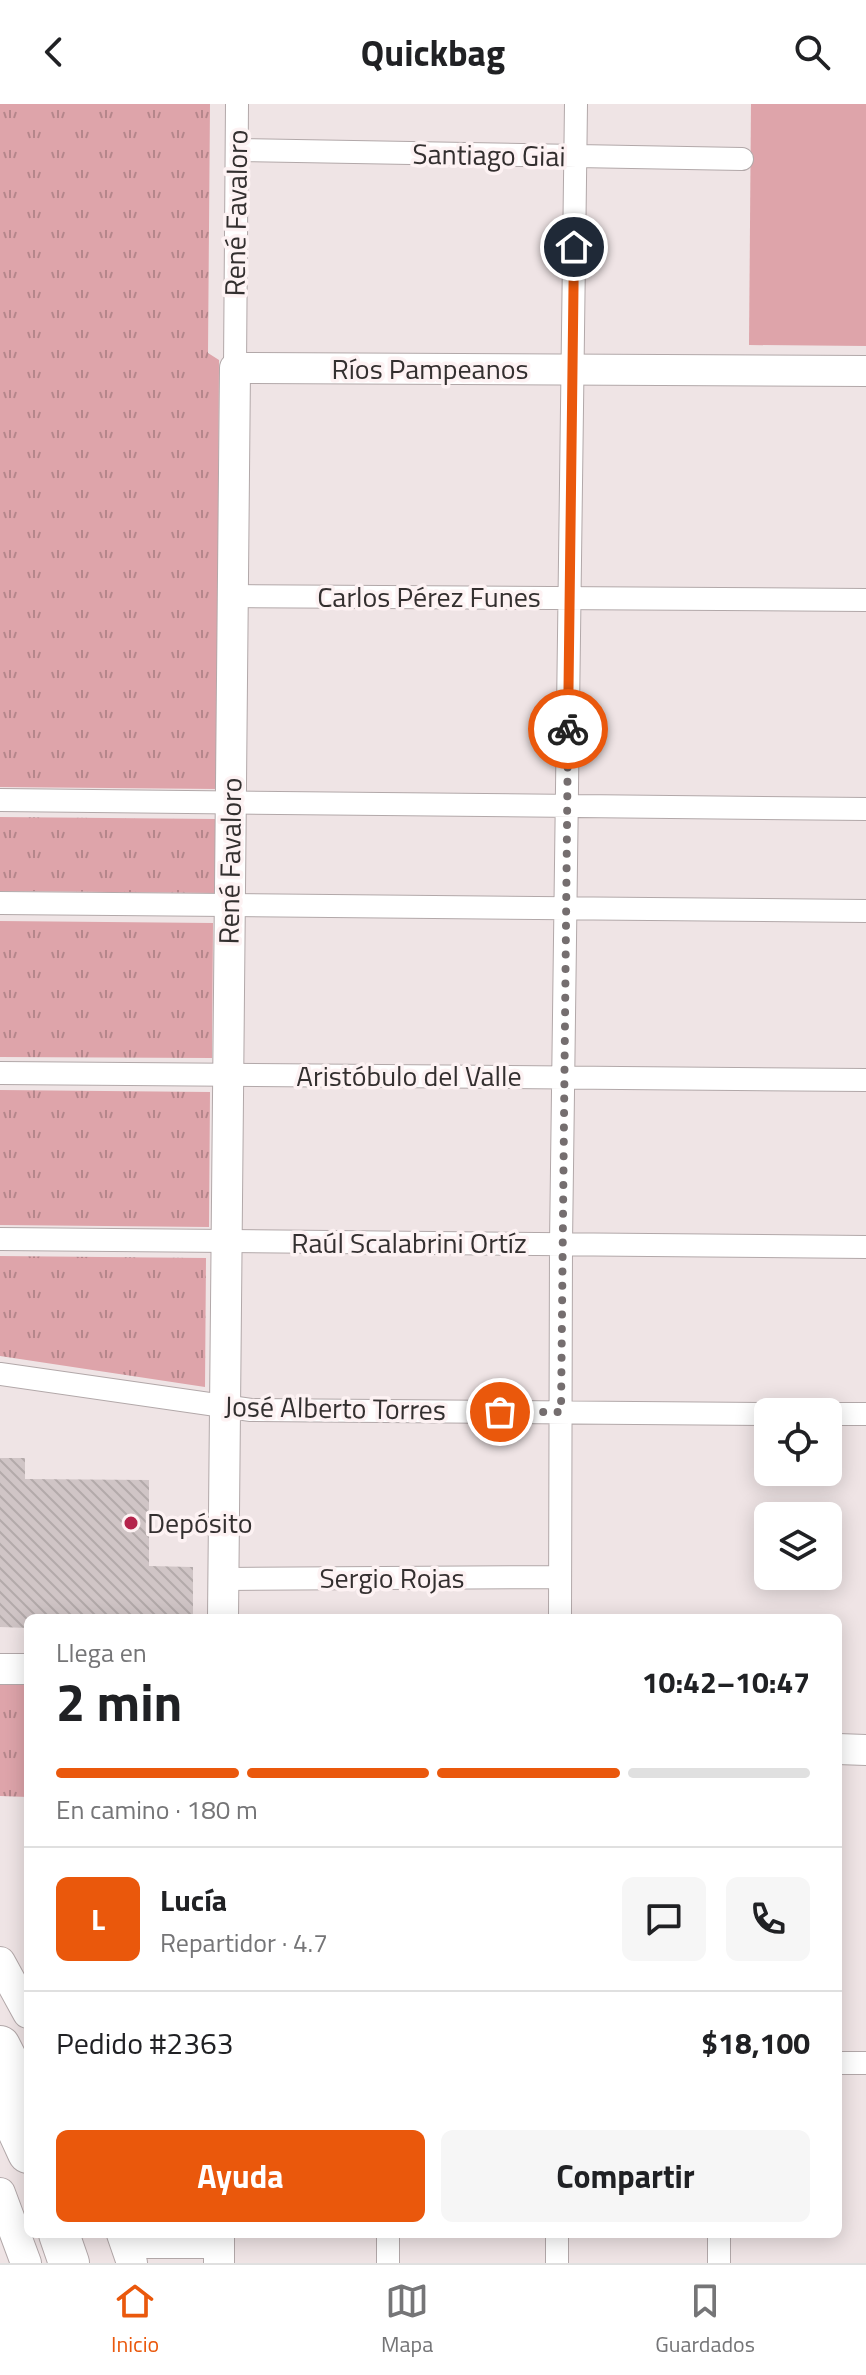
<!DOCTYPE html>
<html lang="es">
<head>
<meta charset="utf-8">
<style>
	:root { --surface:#fff; --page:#f6f6f6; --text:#202124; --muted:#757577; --line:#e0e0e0; --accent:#ea580c }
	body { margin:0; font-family:"Titillium Web",sans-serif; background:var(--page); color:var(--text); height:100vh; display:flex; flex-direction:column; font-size:30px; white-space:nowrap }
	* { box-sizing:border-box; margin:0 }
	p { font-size:26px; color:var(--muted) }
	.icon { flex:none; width:44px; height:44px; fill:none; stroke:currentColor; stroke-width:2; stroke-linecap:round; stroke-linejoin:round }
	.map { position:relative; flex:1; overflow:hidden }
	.details { position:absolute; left:24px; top:1510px; width:818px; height:624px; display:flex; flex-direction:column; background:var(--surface); border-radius:12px; box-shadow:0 4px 20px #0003 }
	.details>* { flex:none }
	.fabs { position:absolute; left:754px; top:1294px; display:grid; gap:16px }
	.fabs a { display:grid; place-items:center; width:88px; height:88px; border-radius:12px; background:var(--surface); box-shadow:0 4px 20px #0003; font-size:40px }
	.pin { position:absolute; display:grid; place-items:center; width:68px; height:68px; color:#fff; margin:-34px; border:4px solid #fff; border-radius:50%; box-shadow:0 2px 8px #0007 }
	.courier { position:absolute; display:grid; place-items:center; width:80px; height:80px; margin:-40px; border:6px solid #ea580c; border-radius:50%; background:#fff; color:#222; box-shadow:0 2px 10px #0007 }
	.head em { font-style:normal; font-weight:700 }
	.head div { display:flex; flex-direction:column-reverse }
	.head { display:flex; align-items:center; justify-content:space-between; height:136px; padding:0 32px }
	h1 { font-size:52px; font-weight:700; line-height:60px }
	.bar { display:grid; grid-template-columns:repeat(4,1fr); gap:12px 8px; align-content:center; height:96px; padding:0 32px }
	.bar i { height:10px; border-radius:6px; background:var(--line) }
	.bar .selected { background:var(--accent) }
	.bar p { grid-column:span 4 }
	.line { display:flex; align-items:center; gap:20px; padding:0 32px; border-top:2px solid var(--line) }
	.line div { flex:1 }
	.round { display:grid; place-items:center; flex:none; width:84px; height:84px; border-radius:12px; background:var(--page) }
	.primary-button { display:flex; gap:16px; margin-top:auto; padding:16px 32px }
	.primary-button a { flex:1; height:92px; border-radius:12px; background:var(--accent); color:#fff; font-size:32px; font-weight:700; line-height:92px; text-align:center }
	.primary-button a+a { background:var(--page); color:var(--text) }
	header { display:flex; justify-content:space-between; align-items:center; height:104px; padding:0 32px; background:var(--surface); font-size:36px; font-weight:700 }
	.menu { display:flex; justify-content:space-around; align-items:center; height:112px; border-top:2px solid var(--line); background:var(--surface); font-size:22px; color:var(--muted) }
	.menu a { display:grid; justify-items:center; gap:4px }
	.menu .selected { color:var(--accent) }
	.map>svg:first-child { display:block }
	.grass { fill:url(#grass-tufts) }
	.pitch { fill:#dea4aa }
	.building { fill:url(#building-back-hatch) }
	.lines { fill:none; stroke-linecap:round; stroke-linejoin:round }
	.street-casing { stroke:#b2a8a9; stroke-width:24 }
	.secondary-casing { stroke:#b2a8a9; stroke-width:32 }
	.highway-casing { stroke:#b2a8a9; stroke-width:42 }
	.street { stroke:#fff; stroke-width:22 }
	.secondary { stroke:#fff; stroke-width:30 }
	.highway { stroke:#fff; stroke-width:40 }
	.done { stroke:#756e6f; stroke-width:8; stroke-dasharray:0 14.4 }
	.route { stroke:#ea580c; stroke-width:10 }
	.poi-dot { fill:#b4234b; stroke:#fdf2f3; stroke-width:3 }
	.labels { text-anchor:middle; stroke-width:7; stroke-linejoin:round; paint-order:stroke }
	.street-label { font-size:28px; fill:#332f2f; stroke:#fdf2f3 }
	.poi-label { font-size:28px; fill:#332f2f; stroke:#fdf2f3; text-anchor:start }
</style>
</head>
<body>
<header><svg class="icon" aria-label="back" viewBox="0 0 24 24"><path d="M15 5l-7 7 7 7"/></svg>Quickbag<svg class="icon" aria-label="search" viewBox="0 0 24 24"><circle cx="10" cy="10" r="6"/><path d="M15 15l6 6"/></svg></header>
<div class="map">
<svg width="866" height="2159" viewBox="0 0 866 2159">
	<defs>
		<pattern id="grass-tufts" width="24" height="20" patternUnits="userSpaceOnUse" patternTransform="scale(2)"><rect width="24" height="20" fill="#dea4aa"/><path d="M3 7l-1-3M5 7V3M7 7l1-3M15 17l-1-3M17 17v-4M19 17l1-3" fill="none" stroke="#b5868b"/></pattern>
		<pattern id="building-back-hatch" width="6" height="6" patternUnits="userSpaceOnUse" patternTransform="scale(2)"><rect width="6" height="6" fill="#d0c5c6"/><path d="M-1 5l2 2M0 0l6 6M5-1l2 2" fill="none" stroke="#b3aaaa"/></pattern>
	</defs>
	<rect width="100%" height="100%" fill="#efe4e5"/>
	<path class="grass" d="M 0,0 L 210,0 L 208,249 L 219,256 L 217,685 L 0,683 Z
		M 0,713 L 216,715 L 215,789 L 0,787 Z
		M 0,817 L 213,819 L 212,954 L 0,953 Z
		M 0,986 L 210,988 L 209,1123 L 0,1121 Z
		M 0,1152 L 206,1154 L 205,1283 L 0,1252 Z
		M 0,1581 L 28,1581 L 28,1693 L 0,1692 Z"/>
	<path class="pitch" d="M 751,0 L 866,0 L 866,242 L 749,241 Z"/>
	<path class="building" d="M 0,1354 L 25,1354 L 25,1375 L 149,1376 L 149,1462 L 193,1463 L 193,1514 L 28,1514 L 28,1524 L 0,1523 Z"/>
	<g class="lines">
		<defs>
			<path id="street" d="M 237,46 L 742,55
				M 235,264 L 237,0
				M 232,492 L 866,496
				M 0,696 L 866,705
				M 0,799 L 866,807
				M 0,969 L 866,976
				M 0,1135 L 866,1143
				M 0,1270 L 251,1306 L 768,1310
				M 828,1310 L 866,1310
				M 223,1475 L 560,1473
				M 560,1514 L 561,1140 L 576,0
				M 838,1959 L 866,1959
				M 388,2130 L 388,2159
				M 127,2143 L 219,2143
				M 557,2159 L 557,2130
				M 719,2159 L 719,2130"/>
			<path id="secondary" d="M 223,1514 L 235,264 L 866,267
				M 0,1565 L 28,1565
				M 838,1645 L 866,1646
				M 0,1858 L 28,1909
				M 0,2089 L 26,2159
				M 122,2130 L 132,2159
				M 219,2159 L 219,2130"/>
			<path id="highway" d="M 0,1942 L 28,1997
				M 0,1988 L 28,2049
				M 59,2130 L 69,2159"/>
		</defs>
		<use href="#street" class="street-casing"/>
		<use href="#secondary" class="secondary-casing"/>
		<use href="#highway" class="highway-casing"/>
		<use href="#street" class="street"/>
		<use href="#secondary" class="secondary"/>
		<use href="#highway" class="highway"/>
	</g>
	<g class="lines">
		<path class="done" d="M 500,1308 L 561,1308 L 568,625"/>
		<path class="route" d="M 568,625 L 574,143"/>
	</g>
	<circle class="poi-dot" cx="131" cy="1419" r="8"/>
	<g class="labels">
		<g class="street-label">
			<text transform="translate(489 51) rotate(1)" y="10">Santiago Giai</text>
			<text transform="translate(236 109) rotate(-89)" y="10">René Favaloro</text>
			<text x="430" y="275">Ríos Pampeanos</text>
			<text x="429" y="503">Carlos Pérez Funes</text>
			<text transform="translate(230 757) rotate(-89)" y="10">René Favaloro</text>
			<text x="409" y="982">Aristóbulo del Valle</text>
			<text x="409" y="1149">Raúl Scalabrini Ortíz</text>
			<text transform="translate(335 1304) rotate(1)" y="10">José Alberto Torres</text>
			<text x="392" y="1484">Sergio Rojas</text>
		</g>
		<g class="poi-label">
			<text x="147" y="1429">Depósito</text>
		</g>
	</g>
</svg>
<div class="fabs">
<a><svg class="icon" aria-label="locate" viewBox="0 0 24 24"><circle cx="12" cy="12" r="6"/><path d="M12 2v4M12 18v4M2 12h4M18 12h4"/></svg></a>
<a><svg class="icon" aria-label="layers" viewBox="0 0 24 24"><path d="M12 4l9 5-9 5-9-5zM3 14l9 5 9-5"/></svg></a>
</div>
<div class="pin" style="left:500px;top:1308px;background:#ea580c"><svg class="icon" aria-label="bag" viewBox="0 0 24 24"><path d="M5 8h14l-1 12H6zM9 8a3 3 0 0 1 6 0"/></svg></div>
<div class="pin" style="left:574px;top:143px;background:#1f2937"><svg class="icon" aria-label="home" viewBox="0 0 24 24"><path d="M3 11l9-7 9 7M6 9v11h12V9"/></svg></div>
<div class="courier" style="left:568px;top:625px"><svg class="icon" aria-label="bike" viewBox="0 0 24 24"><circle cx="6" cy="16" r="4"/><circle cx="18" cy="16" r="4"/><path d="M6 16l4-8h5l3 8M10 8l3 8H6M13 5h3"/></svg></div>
<section class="details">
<div class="head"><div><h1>2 min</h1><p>Llega en</p></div><em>10:42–10:47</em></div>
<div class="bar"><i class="selected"></i><i class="selected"></i><i class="selected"></i><i></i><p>En camino · 180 m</p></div>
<div class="line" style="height:144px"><b class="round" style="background:var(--accent);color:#fff">L</b><div><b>Lucía</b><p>Repartidor · 4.7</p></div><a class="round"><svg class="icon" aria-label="chat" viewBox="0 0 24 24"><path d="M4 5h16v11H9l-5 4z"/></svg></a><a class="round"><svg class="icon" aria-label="phone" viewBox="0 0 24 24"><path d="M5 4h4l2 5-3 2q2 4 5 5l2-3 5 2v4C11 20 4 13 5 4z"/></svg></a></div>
<div class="line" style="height:104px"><div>Pedido #2363</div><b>$18,100</b></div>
<div class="primary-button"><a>Ayuda</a><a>Compartir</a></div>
</section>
</div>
<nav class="menu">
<a class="selected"><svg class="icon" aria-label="home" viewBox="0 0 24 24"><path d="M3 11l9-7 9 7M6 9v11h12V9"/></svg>Inicio</a>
<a><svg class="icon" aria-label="map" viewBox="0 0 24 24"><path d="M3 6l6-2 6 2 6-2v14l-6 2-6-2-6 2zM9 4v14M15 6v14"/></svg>Mapa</a>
<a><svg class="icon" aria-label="saved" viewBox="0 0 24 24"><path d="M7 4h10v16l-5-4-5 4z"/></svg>Guardados</a>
</nav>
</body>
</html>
